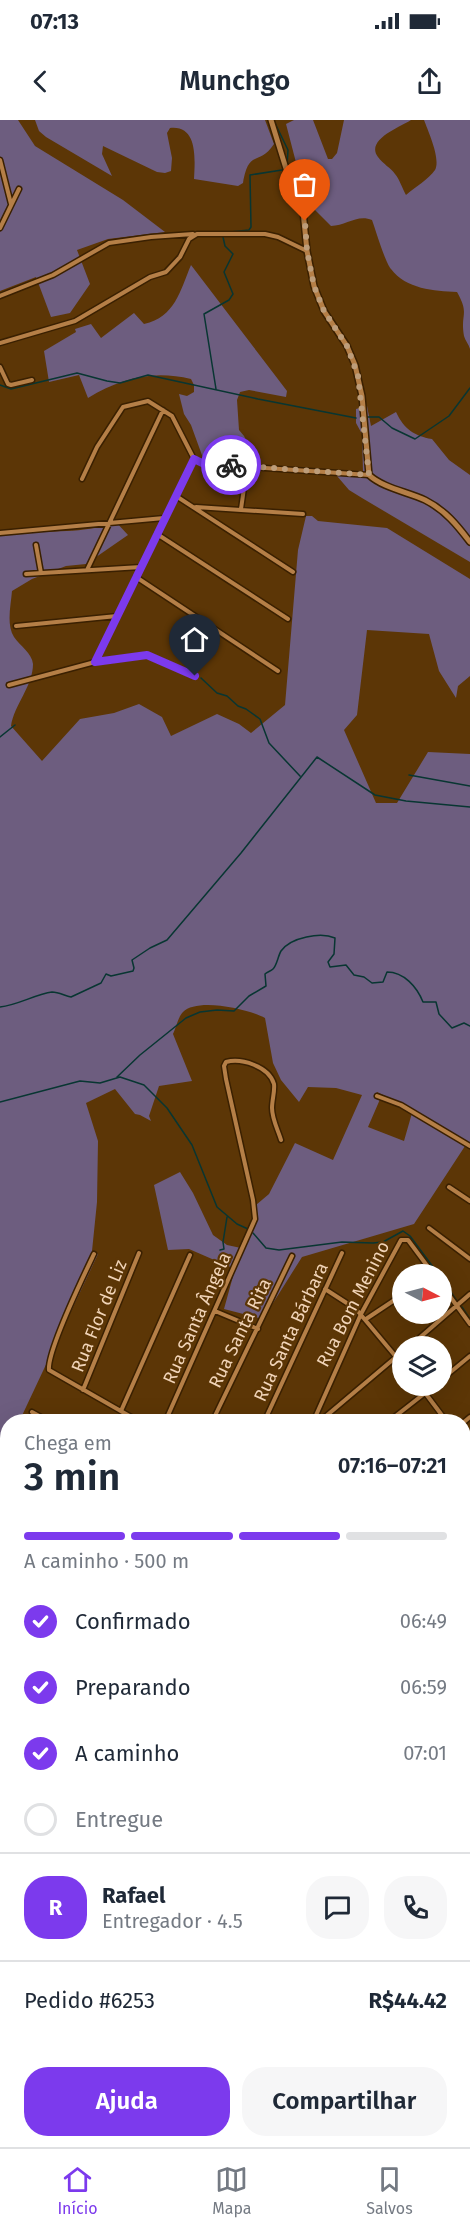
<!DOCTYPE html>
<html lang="pt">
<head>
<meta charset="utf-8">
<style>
	:root { --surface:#fff; --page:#f6f6f7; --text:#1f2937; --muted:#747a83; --line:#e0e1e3; --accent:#7c3aed }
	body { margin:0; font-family:"Fira Sans",sans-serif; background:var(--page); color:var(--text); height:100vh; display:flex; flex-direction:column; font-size:22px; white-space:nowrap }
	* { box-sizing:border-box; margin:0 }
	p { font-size:20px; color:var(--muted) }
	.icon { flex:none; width:33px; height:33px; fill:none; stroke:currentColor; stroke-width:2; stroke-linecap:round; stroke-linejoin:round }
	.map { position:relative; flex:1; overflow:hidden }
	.panel { position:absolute; left:0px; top:1294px; width:471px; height:734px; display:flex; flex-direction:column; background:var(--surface); border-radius:24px 24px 0 0; box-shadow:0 6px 24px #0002 }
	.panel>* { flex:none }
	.needle { width:39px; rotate:96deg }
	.buttons { position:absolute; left:392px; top:1144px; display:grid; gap:12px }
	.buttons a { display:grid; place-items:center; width:60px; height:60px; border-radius:50%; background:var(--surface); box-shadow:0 6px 24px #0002; font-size:30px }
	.pin { position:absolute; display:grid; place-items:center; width:51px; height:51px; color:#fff; margin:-62px -26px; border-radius:50% 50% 50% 0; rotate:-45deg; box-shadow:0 0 6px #0007 }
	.pin .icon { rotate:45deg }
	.courier { position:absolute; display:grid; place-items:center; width:60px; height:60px; margin:-30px; border:4px solid #7c3aed; border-radius:50%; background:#fff; color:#222; box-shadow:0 2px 8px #0007 }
	.head em { font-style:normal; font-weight:600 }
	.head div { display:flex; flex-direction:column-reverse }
	.head { display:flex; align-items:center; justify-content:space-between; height:102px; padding:0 24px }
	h1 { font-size:39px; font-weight:600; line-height:45px }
	.bar { display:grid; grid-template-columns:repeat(4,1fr); gap:9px 6px; align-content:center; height:72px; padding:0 24px }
	.bar i { height:8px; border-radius:4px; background:var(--line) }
	.bar .active { background:var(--accent) }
	.bar p { grid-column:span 4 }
	.line { display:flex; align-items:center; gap:15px; padding:0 24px; border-top:2px solid var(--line) }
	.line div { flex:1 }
	.round { display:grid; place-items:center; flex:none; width:63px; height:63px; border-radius:24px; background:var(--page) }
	ol { padding:0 24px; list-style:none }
	li { display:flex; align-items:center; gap:18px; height:66px }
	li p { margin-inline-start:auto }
	li .icon { padding:6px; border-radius:50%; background:var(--accent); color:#fff; stroke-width:4 }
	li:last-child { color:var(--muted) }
	li i { width:33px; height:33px; border:3px solid var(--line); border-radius:50% }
	.cta { display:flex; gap:12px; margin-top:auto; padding:12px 24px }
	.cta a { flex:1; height:69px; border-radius:24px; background:var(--accent); color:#fff; font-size:24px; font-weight:600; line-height:69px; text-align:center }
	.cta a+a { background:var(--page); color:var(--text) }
	.status { display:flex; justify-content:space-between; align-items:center; height:42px; padding:0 30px; background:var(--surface); direction:ltr }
	.status svg { height:16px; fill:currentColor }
	header { display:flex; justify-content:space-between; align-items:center; height:78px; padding:0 24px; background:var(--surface); font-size:27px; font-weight:600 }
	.tabs { display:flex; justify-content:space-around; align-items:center; height:84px; border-top:2px solid var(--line); background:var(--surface); font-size:16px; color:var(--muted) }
	.tabs a { display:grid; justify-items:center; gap:3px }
	.tabs .active { color:var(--accent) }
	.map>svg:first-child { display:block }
	.green { fill:#6d5d7f }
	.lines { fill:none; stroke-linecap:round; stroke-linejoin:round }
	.stream { stroke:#083632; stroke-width:1.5 }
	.minor-casing { stroke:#3a2001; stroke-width:7 }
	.tertiary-casing { stroke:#3a2001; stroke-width:8 }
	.minor { stroke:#b57f47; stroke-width:4 }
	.tertiary { stroke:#b57f47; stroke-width:5 }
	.done { stroke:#bd9d7a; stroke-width:6; stroke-dasharray:0 10.8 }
	.route { stroke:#7c3aed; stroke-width:8 }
	.labels { text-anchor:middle; stroke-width:4.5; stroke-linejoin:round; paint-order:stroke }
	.street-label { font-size:18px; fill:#f1d4b8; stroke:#5c3606 }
</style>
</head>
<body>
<div class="status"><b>07:13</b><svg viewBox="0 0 49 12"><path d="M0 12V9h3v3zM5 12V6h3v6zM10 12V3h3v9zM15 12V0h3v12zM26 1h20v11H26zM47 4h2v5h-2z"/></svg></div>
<header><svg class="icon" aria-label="back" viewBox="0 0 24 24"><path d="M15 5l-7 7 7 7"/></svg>Munchgo<svg class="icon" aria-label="share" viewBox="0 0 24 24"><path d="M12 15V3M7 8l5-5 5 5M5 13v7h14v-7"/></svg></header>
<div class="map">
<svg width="470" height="2027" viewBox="0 0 470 2027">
	<rect width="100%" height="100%" fill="#5c3606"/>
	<path class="green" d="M 0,0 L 18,0 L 35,26 L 123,80 L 165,112 L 108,119 L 77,130 L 90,164 L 70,193 L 51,197 L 36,157 L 0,171 Z
		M 35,0 L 265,0 L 274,24 C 259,47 249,28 243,63 L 238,66 L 194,59 C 195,39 198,5 170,8 L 167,13 L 172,38 L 171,51 L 165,53 L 157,52 L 103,26 L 102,34 L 112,56 L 46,17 L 39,11 Z
		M 294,0 L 313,0 L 328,39 L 332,39 L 337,33 L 344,0 L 411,0 C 400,7 365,20 378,37 C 383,44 391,48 395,54 C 400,60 402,68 406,75 C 415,67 429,59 435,50 C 441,39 428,11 424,0 L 470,0 L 470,229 C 469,225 465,220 464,216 C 460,193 470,195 457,172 C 434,171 406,169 391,149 C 385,142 376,111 372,100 C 357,94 346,106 331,106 L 306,81 L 286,4 Z
		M 191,145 L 287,271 L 286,277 L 249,270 L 240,272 L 237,280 L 239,310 L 244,316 L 252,332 L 247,337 L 203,338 L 191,305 L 184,294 L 179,274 L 187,276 L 194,272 L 194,265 L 191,259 C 153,250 121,258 88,278 L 79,255 L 49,262 L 44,231 L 76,212 L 75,209 L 91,204 L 101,218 L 134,193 L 144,204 C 175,197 180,171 191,145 Z
		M 367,286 L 371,306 L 396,292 C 404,309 414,316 432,319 L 449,340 L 470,355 L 470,442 L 362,378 L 349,370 L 337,356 L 363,352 L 362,314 L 356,303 L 356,289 Z
		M 306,396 L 312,396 L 318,401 L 387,408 L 470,459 L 470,556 L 458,566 L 456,578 L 439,551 L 429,514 L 367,510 L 357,595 L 344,610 L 376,683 L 397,683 L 428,632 L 470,634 L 470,1024 L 424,996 L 377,972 L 376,974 L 381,977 L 368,1007 L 404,1021 L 412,993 L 467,1023 L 414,1104 L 302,1137 L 263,1199 L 224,1189 L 235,1149 L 189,1129 L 168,1130 L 154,1065 L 180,1052 L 193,1073 L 213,1115 L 227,1125 L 241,1128 L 253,1105 L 256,1085 L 269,1074 L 295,1023 L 333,1040 L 362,975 L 336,968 L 308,967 L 299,982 L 281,960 L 273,943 L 265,898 C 249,889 197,877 183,892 C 178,897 176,908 173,914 L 192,961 L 159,966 L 149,996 L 151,1001 L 140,995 L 135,994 L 115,969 L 86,983 L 98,1021 L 97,1082 L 92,1131 L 98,1134 L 19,1302 L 8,1302 L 7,1327 L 0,1348 L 0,412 C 28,411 94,415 115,401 L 128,415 L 86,444 L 66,446 L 32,459 L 12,471 C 11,485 6,504 14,517 C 20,526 32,533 33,544 C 33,566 14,585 11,606 L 42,641 L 80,599 L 114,593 L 139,584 L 162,597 L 171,616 L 217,594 L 239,604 L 251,613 L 285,585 L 298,430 Z
		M 470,1497 L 470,1701 L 464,1703 L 464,1509 Z
		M 0,1558 L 8,1559 L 7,1896 L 0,1895 Z
		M 470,1724 L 470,1881 L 466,1866 L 464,1864 L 464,1727 Z"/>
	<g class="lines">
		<path class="stream" d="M 274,1 L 288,30 L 287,46
			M 230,112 L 249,110 L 251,107 L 250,55 L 282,50
			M 0,265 L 11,269 L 77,253 L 107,261 L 120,263 L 148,255 L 258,279 L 356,298
			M 216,269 L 204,194 L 229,180 L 233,174 L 224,152 L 233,134 L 225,126 L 223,117
			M 367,297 L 379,297 L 392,308 L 415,319 L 449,296 L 470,268
			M 201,558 L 217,573 L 227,576 L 238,586 L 246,589 L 260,599 L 269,623 L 300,656
			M 0,617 L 15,605
			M 409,655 L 470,666
			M 0,887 C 18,885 36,874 52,872 C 59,872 65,876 71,877 L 101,863 L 106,854 L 111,856 L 133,851 L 134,848 L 132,840 L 150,828 L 167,820 L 241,733 L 317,637 L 375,675 L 406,681 L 470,687
			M 117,957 L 140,935 L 186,898 L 200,892 L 217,890 L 234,891 L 249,876 L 266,866 L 265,854 C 267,852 271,851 273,849 C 277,845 278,836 281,831 C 291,817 321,812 335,818 L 334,834 L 328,842 L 330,847 L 346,845 L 354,855 L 364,857 L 372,863 L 383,862 L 387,852 C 404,852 417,867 423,882 L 436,882 L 439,894 L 452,908 L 464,903 L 470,906
			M 0,982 L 80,961 L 100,963 L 120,957 L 144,965 L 167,988 L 192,1025 L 217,1087 L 237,1104 L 248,1109
			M 253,1113 L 266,1128 L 279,1130 L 342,1122 L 373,1123 L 383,1122 L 403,1111 L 410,1116 L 439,1155
			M 220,1130 L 224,1129 L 223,1122 L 227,1097
			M 441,1158 L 457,1181
			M 462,1187 L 470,1199
			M 0,1607 L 8,1609
			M 464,1621 L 470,1614
			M 0,1750 L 8,1751
			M 464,1905 L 470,1911
			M 12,2027 L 14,2020"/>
		<defs>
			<path id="minor" d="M 0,40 L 11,84
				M 0,108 L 19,69
				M 0,176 L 53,155 L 109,123 L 151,117 L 193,114
				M 0,223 L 75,201 L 150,157 L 166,152 L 180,137 L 189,119 L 197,114 L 265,114 L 278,117 L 307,131
				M 0,247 L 8,264 L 11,265 L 32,260
				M 82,359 L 97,327 L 123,287 L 148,281 L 172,296 L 194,339 L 204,344 L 369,355
				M 176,376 L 293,452
				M 196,387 L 303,394
				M 241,389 L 247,347
				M 0,413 L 164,398
				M 157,414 L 288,499
				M 36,425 L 41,453
				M 87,450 L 163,290
				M 26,454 L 141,447
				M 136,457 L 278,551
				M 16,506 L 117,496
				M 95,542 L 194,339
				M 9,565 L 95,542 L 147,535 L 195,556
				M 377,976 L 401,985 L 470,1026
				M 449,1067 L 470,1081
				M 429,1108 L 470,1139
				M 94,1134 C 84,1155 47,1231 49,1250 L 140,1302
				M 425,1155 L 431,1150
				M 441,1164 L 470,1204
				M 325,1169 L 356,1189 L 402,1244
				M 215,1191 L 258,1209
				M 366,1199 L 402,1175
				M 409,1227 L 470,1174
				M 441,1260 L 470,1236
				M 420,1266 L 447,1302
				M 83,1270 L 139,1133
				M 121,1291 L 190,1135
				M 32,1292 L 50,1302
				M 165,1302 L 255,1099 L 253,1080 L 226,959 L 224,946 L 226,942 C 241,938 269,946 274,964 C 275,971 272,980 272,988 C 272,999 278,1010 281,1020
				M 212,1302 L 292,1136
				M 264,1302 L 342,1133
				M 313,1302 L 361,1194 L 401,1120 L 408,1120 L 434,1155
				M 319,1302 L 402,1232
				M 388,1302 L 434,1266
				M 464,1302 L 470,1297
				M 464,1364 L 470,1358
				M 0,1376 L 8,1380
				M 0,1428 L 8,1432
				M 0,1477 L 8,1481
				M 0,1528 L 8,1532"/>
			<path id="tertiary" d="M 271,0 L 288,55 L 303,91 L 307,131 L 314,166 L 324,191 L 347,226 L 355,245 L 362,276 L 369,355 C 383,368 408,372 425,380 C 445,390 457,405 470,422
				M 464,1377 L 470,1378
				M 0,1473 L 8,1464"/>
		</defs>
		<use href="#minor" class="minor-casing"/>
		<use href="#tertiary" class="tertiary-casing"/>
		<use href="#minor" class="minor"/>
		<use href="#tertiary" class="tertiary"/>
	</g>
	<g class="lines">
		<path class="done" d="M 231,345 L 369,355 L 358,256 L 347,226 L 324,191 L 314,166 L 307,131 L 305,101"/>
		<path class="route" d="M 195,556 L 147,535 L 95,542 L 194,339 L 204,344 L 231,345"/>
	</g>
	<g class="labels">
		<g class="street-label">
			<text transform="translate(353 1184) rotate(-63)" y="6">Rua Bom Menino</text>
			<text transform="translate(99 1196) rotate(-68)" y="6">Rua Flor de Liz</text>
			<text transform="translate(197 1198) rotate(-66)" y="6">Rua Santa Ângela</text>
			<text transform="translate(291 1212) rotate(-65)" y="6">Rua Santa Bárbara</text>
			<text transform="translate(240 1213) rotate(-64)" y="6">Rua Santa Rita</text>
		</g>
	</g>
</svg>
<div class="buttons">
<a><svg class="needle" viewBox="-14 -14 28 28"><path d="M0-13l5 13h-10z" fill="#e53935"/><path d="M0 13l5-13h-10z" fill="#747a83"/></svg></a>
<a><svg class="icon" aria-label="layers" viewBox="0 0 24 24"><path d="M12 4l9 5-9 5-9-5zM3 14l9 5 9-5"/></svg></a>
</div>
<div class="pin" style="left:305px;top:101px;background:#ea580c"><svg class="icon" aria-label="bag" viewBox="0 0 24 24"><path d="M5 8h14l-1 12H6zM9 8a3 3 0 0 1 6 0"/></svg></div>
<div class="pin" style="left:195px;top:556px;background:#1f2937"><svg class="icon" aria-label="home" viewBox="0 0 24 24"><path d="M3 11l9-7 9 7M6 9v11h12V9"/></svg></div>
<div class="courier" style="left:231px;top:345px"><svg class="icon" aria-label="bike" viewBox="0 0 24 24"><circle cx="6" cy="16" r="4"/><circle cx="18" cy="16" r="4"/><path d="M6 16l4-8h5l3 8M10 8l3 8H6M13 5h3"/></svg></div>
<section class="panel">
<div class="head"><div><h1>3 min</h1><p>Chega em</p></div><em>07:16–07:21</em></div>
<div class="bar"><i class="active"></i><i class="active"></i><i class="active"></i><i></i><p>A caminho · 500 m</p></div>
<ol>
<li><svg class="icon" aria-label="check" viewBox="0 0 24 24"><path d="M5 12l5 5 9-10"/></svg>Confirmado<p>06:49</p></li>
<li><svg class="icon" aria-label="check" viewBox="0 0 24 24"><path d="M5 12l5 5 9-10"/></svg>Preparando<p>06:59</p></li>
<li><svg class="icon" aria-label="check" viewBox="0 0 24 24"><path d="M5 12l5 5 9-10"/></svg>A caminho<p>07:01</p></li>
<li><i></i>Entregue</li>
</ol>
<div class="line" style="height:108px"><b class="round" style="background:var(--accent);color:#fff">R</b><div><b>Rafael</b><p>Entregador · 4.5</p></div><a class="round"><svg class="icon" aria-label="chat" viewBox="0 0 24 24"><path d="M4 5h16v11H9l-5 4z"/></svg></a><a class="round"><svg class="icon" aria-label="phone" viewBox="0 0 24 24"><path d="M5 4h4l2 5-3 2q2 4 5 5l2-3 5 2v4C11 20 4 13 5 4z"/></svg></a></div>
<div class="line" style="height:78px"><div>Pedido #6253</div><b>R$44.42</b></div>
<div class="cta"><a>Ajuda</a><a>Compartilhar</a></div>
</section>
</div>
<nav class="tabs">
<a class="active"><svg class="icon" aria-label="home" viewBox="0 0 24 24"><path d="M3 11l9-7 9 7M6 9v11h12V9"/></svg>Início</a>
<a><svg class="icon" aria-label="map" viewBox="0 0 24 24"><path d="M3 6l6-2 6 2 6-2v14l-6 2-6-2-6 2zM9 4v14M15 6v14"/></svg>Mapa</a>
<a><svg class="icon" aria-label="saved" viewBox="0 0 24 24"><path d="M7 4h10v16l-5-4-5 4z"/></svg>Salvos</a>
</nav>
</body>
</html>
